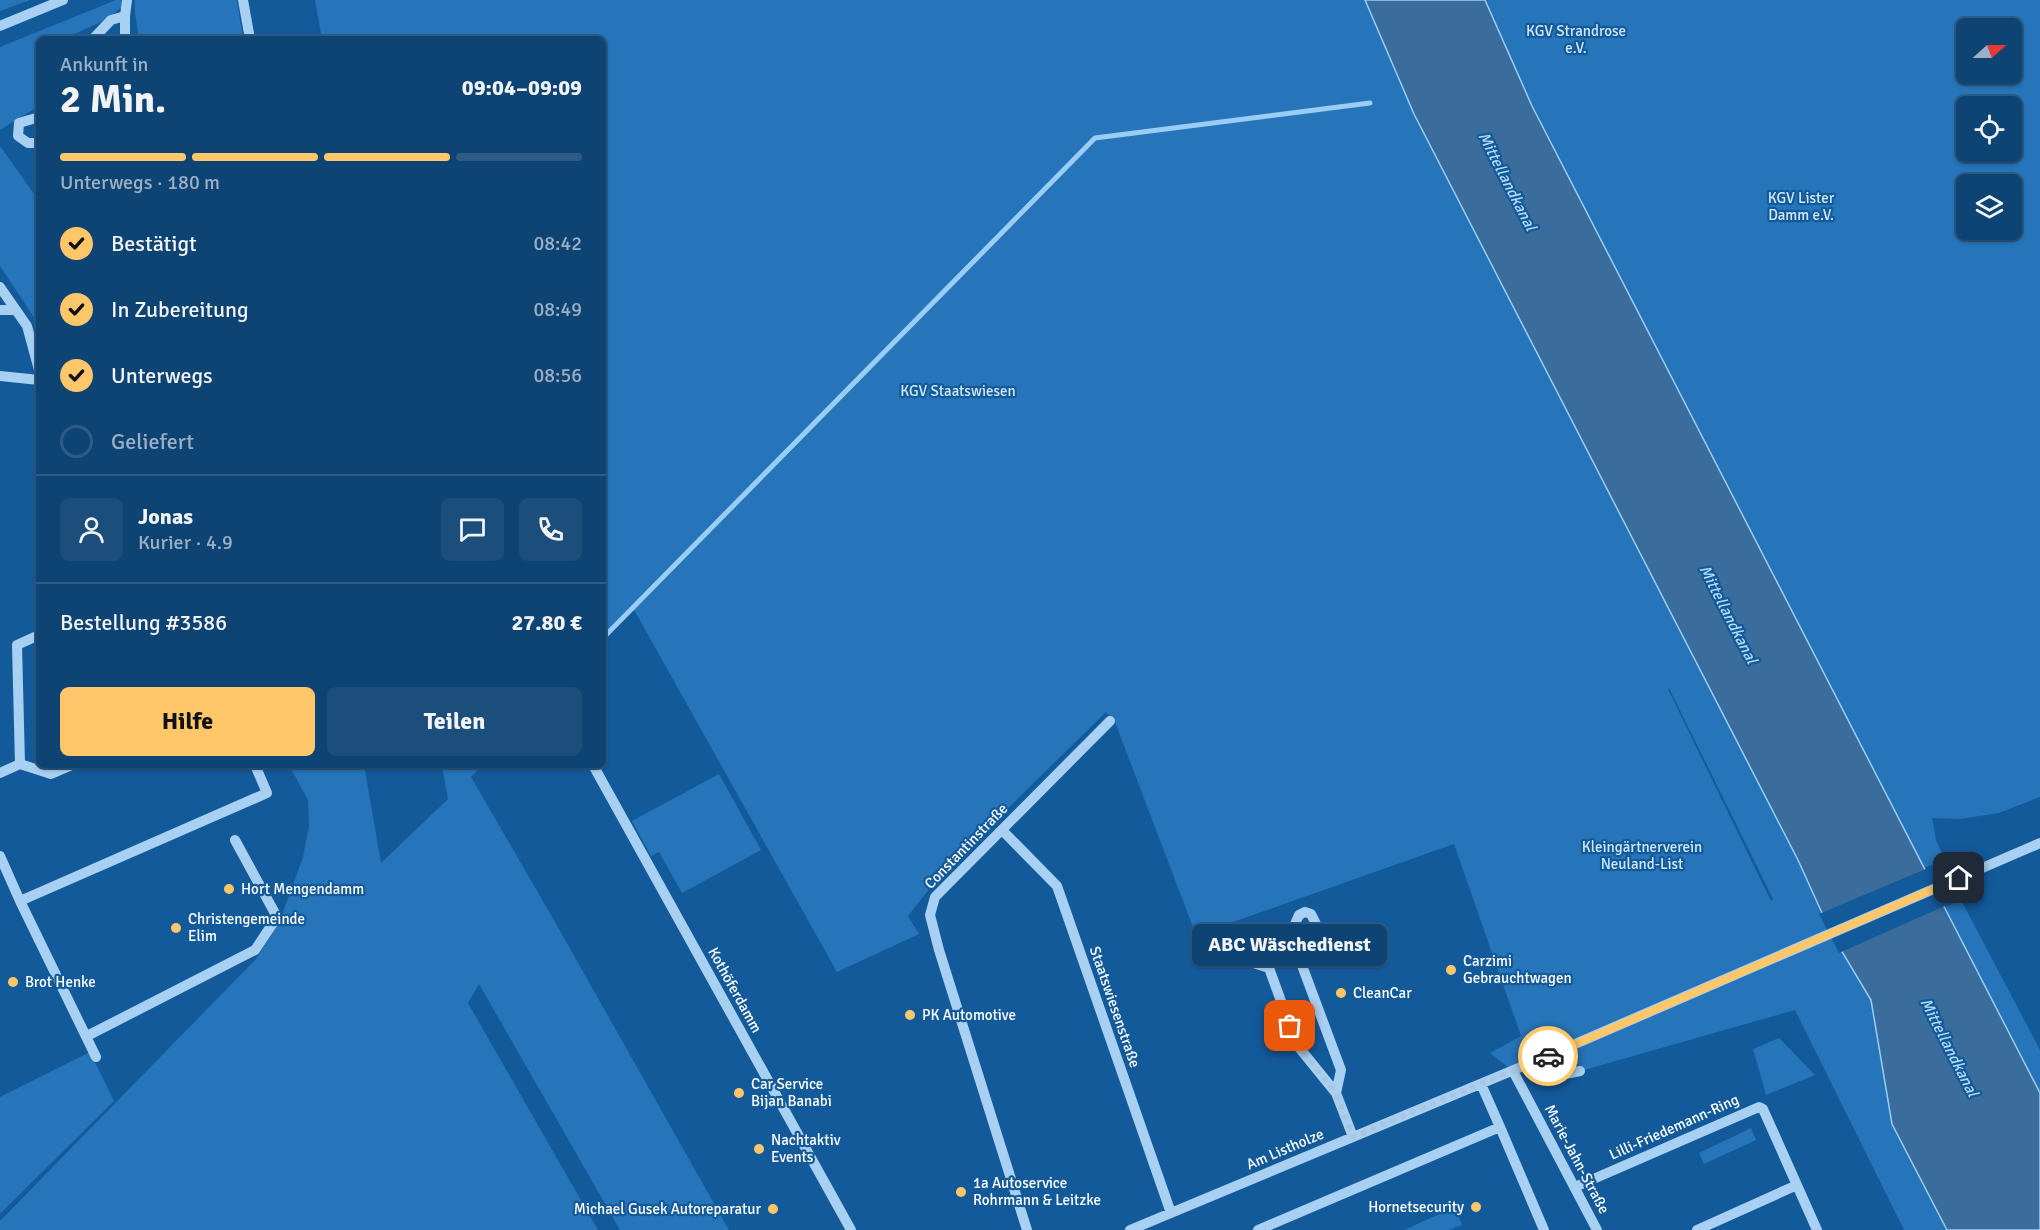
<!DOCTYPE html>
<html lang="de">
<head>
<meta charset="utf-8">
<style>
	:root { --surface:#0e4474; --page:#1c4e7c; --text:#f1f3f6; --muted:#9bb0c5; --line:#2e5c86; --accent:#ffc76a }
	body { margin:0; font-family:Signika,sans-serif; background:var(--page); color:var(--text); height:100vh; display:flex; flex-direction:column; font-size:22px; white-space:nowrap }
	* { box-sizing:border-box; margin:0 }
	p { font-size:20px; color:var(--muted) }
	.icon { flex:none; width:33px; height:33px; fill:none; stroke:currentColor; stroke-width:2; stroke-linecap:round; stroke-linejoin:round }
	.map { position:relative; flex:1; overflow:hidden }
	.details { position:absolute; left:36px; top:36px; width:570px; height:732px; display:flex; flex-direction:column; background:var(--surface); border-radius:9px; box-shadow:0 2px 4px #0004,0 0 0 2px var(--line) }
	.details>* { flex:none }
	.needle { width:39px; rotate:69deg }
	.fabs { position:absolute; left:1956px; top:18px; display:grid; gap:12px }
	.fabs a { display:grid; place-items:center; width:66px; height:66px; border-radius:9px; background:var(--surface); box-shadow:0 2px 4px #0004,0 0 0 2px var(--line); font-size:30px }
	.pin { position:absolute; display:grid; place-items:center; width:51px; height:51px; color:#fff; margin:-26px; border-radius:12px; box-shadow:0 3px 9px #0006 }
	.courier { position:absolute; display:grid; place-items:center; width:60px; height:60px; margin:-30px; border:4px solid #ffc76a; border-radius:50%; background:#fff; color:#222; box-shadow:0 2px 8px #0007 }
	.bubble { position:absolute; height:42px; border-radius:9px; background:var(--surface); box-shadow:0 2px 4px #0004,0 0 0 2px var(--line); font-size:20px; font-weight:800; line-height:42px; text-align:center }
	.summary em { font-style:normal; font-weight:800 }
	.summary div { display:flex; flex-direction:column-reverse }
	.summary { display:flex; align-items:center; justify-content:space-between; height:102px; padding:0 24px }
	h1 { font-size:39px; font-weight:800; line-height:45px }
	.bar { display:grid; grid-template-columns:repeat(4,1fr); gap:9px 6px; align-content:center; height:72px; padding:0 24px }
	.bar i { height:8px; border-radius:4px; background:var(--line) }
	.bar .active { background:var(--accent) }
	.bar p { grid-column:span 4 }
	.line { display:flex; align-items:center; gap:15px; padding:0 24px; border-top:2px solid var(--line) }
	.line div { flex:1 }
	.round { display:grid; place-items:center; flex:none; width:63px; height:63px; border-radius:9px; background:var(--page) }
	ol { padding:0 24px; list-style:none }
	li { display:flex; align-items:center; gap:18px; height:66px }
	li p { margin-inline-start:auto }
	li .icon { padding:6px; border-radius:50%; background:var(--accent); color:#111; stroke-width:4 }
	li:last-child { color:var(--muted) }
	li i { width:33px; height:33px; border:3px solid var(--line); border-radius:50% }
	.primary-button { display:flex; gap:12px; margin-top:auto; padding:12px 24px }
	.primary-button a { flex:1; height:69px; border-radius:9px; background:var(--accent); color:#111; font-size:24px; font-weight:800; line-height:69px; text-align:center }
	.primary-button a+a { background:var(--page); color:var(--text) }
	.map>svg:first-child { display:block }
	.green { fill:#2674b9; fill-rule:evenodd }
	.water { fill:#3b6d9c; stroke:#9acdf6; stroke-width:1.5 }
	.pier { fill:#135a9b }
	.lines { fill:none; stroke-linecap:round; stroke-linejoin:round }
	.stream { stroke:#9acdf6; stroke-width:5 }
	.minor { stroke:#a8d0f3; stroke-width:10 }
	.done { stroke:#acc5dc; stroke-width:6; stroke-dasharray:0 10.8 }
	.route { stroke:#ffc76a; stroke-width:8 }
	.poi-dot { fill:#ffc76a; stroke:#135a9b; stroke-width:2 }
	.labels { text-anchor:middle; stroke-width:4.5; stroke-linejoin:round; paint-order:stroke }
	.park-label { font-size:15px; fill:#d0e8fd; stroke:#135a9b }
	.street-label { font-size:15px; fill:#fff; stroke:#135a9b }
	.poi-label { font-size:15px; fill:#fff; stroke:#135a9b; text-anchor:start }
	.water-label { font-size:16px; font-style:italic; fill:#b4dafa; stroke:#135a9b }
</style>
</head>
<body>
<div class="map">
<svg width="2040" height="1230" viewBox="0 0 2040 1230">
	<rect width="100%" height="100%" fill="#135a9b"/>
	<path class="green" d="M 0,0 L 30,0 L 0,11 Z
		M 116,0 L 121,0 L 122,7 L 101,22 L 63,39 L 39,39 L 39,50 L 35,52 L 39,78 L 39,106 L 0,130 L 0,47 Z
		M 135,0 L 237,0 L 243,39 L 139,39 L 135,13 Z
		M 315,0 L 1365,0 L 1414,114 L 1798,860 L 1832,935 L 1871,1000 L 1892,1124 L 1947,1230 L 1904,1230 L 1795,1010 L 1584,1070 L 1556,1076 L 1544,1057 L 1513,1071 L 1490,1053 L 1521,1036 L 1454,844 L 1196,935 L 1115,722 L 1106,712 L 941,874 L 908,916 L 919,934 L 837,972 L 633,608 L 603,638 L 603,39 L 322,39 ZM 1669,688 L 1773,899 L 1771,901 L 1668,689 Z
		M 1485,0 L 2040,0 L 2040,797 L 1999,813 L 1960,819 L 1932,818 L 1936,840 L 1945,860 L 1924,868 L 1532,106 ZM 1966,28 L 2012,28 L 2012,74 L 1966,74 ZM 1966,106 L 2012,106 L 2012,152 L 1966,152 ZM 1966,184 L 2012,184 L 2012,230 L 1966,230 Z
		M 0,146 L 39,201 L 39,325 L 0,266 Z
		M 289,765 L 364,765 L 381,863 L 448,799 L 442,765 L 482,765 L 471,777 L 551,915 L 729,1230 L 620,1230 L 479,984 L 468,1003 L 598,1230 L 0,1230 L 0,1221 L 256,959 L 279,923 L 303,857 L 309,827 L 308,800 Z
		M 719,774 L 761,850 L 682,893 L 659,852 L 651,856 L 632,821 Z
		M 1961,900 L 2040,1050 L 2040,1093 L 1945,907 Z
		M 1779,1038 L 1815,1075 L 1766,1095 L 1753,1049 Z
		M 90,1052 L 114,1101 L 0,1214 L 0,1097 Z
		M 1751,1128 L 1756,1140 L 1704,1164 L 1699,1153 Z
		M 1455,1207 L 1462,1225 L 1449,1230 L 1404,1230 Z"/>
	<path class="water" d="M 1365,0 L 1485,0 L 1532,106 L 2040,1093 L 2040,1230 L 1947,1230 L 1892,1124 L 1871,1000 L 1832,935 L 1798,860 L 1414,114 Z"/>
	<path class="pier" d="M 1928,868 L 1947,905 L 1839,953 L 1819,914 Z"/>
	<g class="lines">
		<path class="stream" d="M 603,638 L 1095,138 L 1370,103
			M 475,767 L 477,765"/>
		<path class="minor" d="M 243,0 L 250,39
			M 0,26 L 63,0
			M 93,39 L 111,20 L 125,16
			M 125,39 L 125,16 L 127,0
			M 39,120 L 36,118 L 19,123 L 18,136 L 28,143 L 39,143
			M 0,287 L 27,326 L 39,370
			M 0,310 L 16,310
			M 0,376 L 39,380
			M 20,764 L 51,774 L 72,765
			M 593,765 L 851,1230
			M 0,773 L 20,764 L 17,645 L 39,635
			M 1002,830 L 1057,886 L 1171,1213
			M 0,856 L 20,901 L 96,1057
			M 20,901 L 267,793 L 255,765
			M 1318,928 L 1311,914 L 1305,912 L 1299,915 L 1295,924 L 1294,944 L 1341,1070 L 1336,1093 L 1353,1137
			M 1225,954 L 1269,968 L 1297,1045 L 1336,1093
			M 87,1036 L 255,950 L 277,917 L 235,840
			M 1545,1057 L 1556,1076 L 1580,1071
			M 1513,1071 L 1597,1230
			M 1481,1084 L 1500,1127
			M 1575,1187 L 1759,1107 L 1763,1109 L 1817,1230
			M 1027,1230 L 939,950 L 930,915 L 935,897 L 1110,721
			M 1130,1230 L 1545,1057 L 2040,843
			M 1258,1230 L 1500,1127 L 1544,1230
			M 1697,1230 L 1797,1185"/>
	</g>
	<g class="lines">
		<path class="done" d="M 1290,1026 L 1297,1045 L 1336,1093 L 1353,1137 L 1548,1056"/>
		<path class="route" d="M 1548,1056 L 1959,878"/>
	</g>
	<g class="poi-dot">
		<circle cx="229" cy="889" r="6"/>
		<circle cx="176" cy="928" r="6"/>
		<circle cx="1451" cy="970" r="6"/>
		<circle cx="13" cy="982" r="6"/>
		<circle cx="1341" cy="993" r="6"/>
		<circle cx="910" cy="1015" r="6"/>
		<circle cx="739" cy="1093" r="6"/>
		<circle cx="759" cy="1149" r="6"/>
		<circle cx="961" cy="1192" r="6"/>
		<circle cx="1476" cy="1207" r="6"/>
		<circle cx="773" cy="1209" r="6"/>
	</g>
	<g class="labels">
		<g class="park-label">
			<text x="1576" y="36">KGV Strandrose<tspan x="1576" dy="17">e.V.</tspan></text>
			<text x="1801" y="203">KGV Lister<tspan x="1801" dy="17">Damm e.V.</tspan></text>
			<text x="958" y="396">KGV Staatswiesen</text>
			<text x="1642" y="852">Kleingärtnerverein<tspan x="1642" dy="17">Neuland-List</tspan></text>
		</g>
		<g class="street-label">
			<text transform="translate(966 846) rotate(-46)" y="5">Constantinstraße</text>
			<text transform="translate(735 990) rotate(61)" y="5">Kothöferdamm</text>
			<text transform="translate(1115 1007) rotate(71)" y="5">Staatswiesenstraße</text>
			<text transform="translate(1674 1127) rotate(-24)" y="5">Lilli-Friedemann-Ring</text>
			<text transform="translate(1285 1149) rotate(-23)" y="5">Am Listholze</text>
			<text transform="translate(1577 1159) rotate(62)" y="5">Marie-Jahn-Straße</text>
		</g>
		<g class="poi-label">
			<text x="241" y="894">Hort Mengendamm</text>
			<text x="188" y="924">Christengemeinde<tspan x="188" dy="17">Elim</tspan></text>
			<text x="1463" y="966">Carzimi<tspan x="1463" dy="17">Gebrauchtwagen</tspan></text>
			<text x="25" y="987">Brot Henke</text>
			<text x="1353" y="998">CleanCar</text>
			<text x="922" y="1020">PK Automotive</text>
			<text x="751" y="1089">Car Service<tspan x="751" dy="17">Bijan Banabi</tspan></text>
			<text x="771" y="1145">Nachtaktiv<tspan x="771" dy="17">Events</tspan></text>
			<text x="973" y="1188">1a Autoservice<tspan x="973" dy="17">Rohrmann &amp; Leitzke</tspan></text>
			<text x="1464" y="1212" text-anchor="end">Hornetsecurity</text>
			<text x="761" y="1214" text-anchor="end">Michael Gusek Autoreparatur</text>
		</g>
		<g class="water-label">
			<text transform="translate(1508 181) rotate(63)" y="6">Mittellandkanal</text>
			<text transform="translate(1729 614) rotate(63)" y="6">Mittellandkanal</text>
			<text transform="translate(1950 1047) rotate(63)" y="6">Mittellandkanal</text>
		</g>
	</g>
</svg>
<div class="fabs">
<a><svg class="needle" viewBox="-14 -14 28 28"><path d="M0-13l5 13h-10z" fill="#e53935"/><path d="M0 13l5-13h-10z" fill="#9bb0c5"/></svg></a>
<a><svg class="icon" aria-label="locate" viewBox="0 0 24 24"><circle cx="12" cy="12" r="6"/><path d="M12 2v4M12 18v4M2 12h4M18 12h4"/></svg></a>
<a><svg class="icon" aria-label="layers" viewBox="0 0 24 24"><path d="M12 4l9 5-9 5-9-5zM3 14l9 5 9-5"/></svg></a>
</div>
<div class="pin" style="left:1290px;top:1026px;background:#ea580c"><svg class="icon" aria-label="bag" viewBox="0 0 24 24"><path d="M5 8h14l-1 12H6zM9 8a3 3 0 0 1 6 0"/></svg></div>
<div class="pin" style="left:1959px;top:878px;background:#1f2937"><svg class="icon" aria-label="home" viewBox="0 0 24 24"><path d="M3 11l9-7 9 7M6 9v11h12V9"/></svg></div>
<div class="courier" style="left:1548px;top:1056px"><svg class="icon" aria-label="car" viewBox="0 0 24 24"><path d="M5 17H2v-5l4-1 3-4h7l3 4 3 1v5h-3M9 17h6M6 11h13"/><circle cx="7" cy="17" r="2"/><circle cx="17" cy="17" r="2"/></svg></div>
<div class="bubble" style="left:1192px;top:924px;width:195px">ABC Wäschedienst</div>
<section class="details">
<div class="summary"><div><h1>2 Min.</h1><p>Ankunft in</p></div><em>09:04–09:09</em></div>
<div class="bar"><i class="active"></i><i class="active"></i><i class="active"></i><i></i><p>Unterwegs · 180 m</p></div>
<ol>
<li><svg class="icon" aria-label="check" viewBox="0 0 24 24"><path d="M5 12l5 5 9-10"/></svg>Bestätigt<p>08:42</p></li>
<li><svg class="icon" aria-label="check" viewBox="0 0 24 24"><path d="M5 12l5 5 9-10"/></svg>In Zubereitung<p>08:49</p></li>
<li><svg class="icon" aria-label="check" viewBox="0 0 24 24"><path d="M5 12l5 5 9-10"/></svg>Unterwegs<p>08:56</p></li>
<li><i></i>Geliefert</li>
</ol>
<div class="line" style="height:108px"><a class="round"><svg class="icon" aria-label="person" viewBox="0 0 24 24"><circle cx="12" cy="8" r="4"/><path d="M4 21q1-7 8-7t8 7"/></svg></a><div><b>Jonas</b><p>Kurier · 4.9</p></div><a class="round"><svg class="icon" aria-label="chat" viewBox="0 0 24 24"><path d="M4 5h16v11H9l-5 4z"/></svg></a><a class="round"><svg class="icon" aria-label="phone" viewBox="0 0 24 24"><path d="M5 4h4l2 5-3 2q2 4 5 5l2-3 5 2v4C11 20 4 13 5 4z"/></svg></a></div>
<div class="line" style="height:78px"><div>Bestellung #3586</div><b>27.80 €</b></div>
<div class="primary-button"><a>Hilfe</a><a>Teilen</a></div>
</section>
</div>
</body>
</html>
